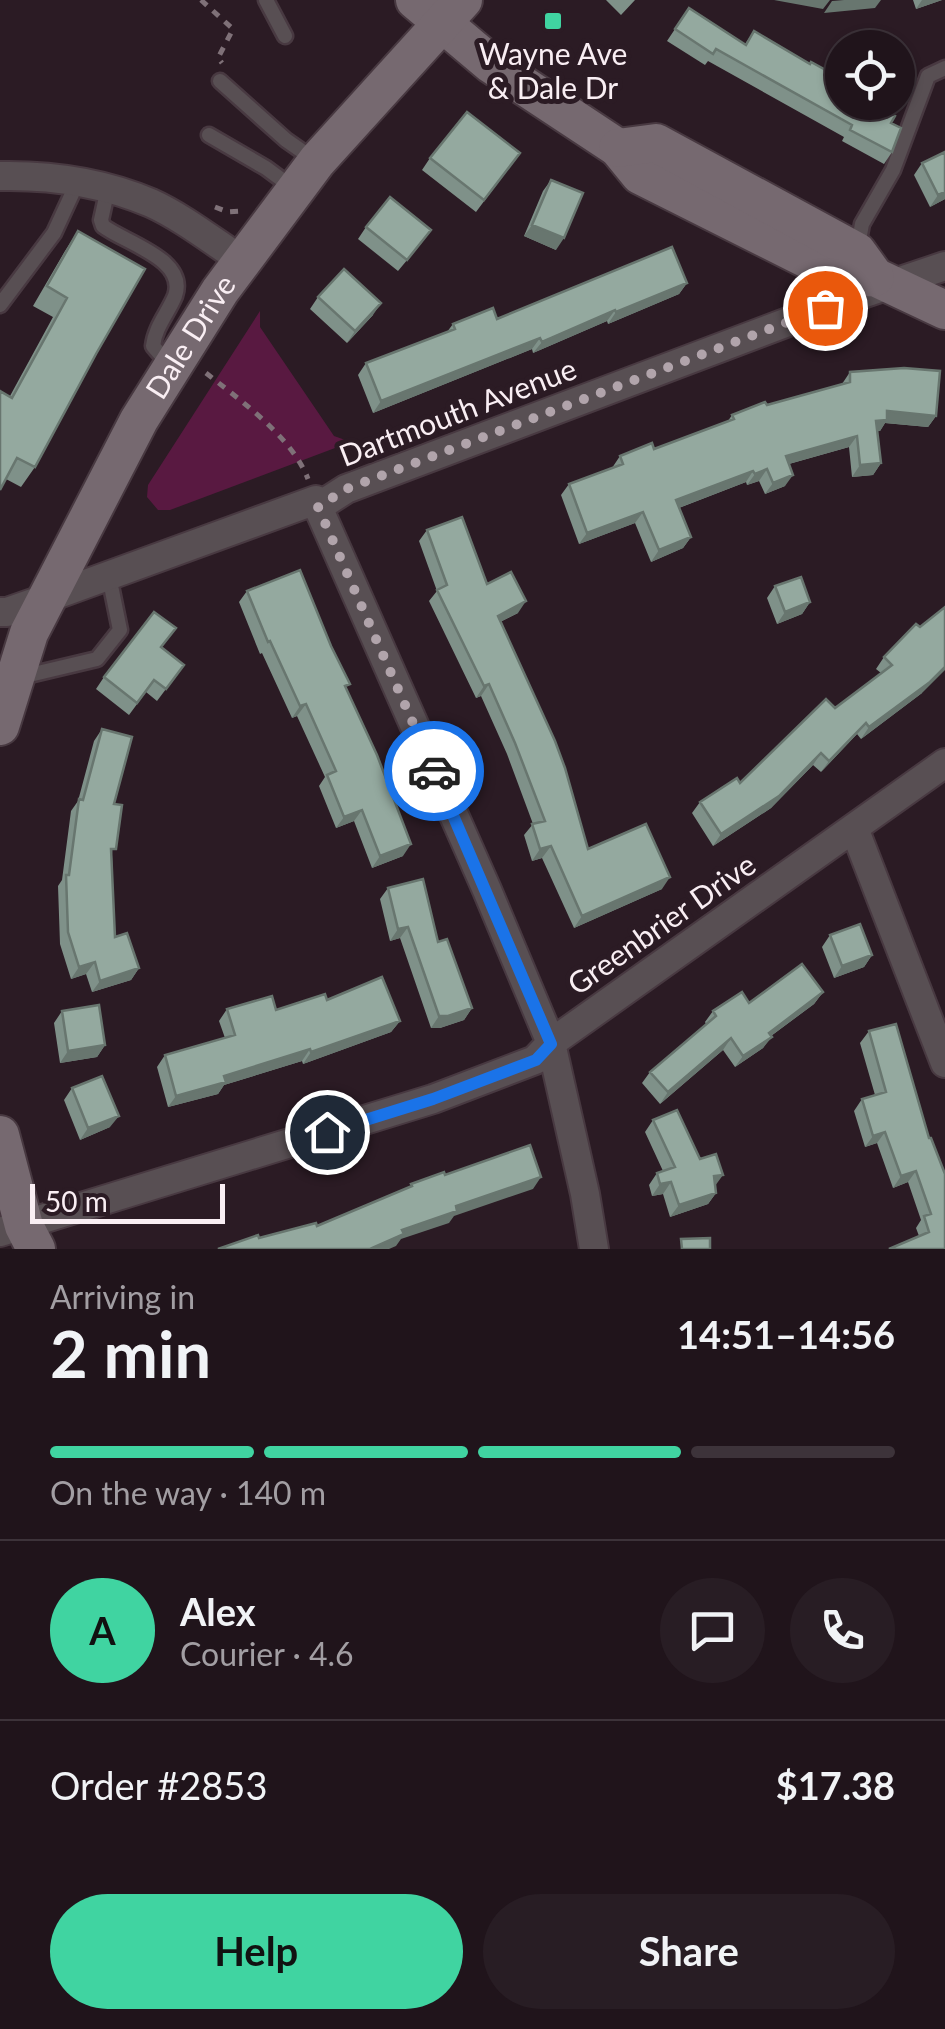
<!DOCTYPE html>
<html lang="en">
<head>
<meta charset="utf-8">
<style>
	:root { --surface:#20141b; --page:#281d24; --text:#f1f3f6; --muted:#a29ea3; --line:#3d333a; --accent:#40d4a1 }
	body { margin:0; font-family:Lato,sans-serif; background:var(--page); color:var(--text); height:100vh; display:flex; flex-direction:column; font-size:38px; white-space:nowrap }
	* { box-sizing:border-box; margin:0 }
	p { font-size:32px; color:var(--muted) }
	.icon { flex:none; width:55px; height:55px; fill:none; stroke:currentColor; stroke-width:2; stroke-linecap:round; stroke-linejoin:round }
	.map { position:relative; height:1249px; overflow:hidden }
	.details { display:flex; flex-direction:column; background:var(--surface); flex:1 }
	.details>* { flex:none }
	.fabs { position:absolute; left:825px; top:30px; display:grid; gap:20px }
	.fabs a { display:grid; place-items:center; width:90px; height:90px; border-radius:50%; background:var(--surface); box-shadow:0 2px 8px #0004,0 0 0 2px var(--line); font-size:50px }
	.scale { position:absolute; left:30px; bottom:25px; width:195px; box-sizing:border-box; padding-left:10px; border:5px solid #f9eef3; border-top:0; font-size:28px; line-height:35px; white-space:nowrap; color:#f9eef3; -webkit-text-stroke:8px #2b1b24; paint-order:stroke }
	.pin { position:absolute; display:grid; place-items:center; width:85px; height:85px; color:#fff; margin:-42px; border:5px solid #fff; border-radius:50%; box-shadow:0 2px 10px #0007 }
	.courier { position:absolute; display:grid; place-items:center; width:100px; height:100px; margin:-50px; border:8px solid #1a73e8; border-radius:50%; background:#fff; color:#222; box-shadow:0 2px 12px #0007 }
	.headline em { font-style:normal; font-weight:700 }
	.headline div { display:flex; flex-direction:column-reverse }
	.headline { display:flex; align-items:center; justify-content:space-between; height:170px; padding:0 50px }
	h1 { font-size:65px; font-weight:700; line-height:75px }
	.bar { display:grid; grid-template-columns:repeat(4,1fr); gap:15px 10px; align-content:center; height:120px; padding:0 50px }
	.bar i { height:12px; border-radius:8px; background:var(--line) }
	.bar .selected { background:var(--accent) }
	.bar p { grid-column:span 4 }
	.line { display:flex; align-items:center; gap:25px; padding:0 50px; border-top:2px solid var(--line) }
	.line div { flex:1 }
	.round { display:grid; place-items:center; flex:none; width:105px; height:105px; border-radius:52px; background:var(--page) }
	.cta { display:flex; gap:20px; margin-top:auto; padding:20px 50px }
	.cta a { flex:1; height:115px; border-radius:60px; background:var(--accent); color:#111; font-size:40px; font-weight:700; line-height:115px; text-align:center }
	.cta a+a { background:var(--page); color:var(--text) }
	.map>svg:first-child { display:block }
	.green { fill:#591941 }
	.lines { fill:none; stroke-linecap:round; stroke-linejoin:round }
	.lane-casing { stroke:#483941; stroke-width:19 }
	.street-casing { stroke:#483941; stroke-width:32 }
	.secondary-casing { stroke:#483941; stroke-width:42 }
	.path { stroke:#7f7178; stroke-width:5; stroke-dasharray:8 8; stroke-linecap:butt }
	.lane { stroke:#584f53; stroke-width:14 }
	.street { stroke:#584f53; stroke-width:28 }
	.secondary { stroke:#766970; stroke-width:38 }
	.wall { fill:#7f9189 }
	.shaded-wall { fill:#68766f }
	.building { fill:#94a99f; stroke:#68766f; stroke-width:2.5 }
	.done { stroke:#b1a4ab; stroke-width:10; stroke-dasharray:0 18 }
	.route { stroke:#1a73e8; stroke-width:12 }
	.poi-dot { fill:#40d4a1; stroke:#2b1b24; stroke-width:4 }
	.labels { text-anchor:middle; stroke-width:10; stroke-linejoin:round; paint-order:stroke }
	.poi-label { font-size:30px; fill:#f9eef3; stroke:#2b1b24 }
	.street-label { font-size:30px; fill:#f9eef3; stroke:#2b1b24 }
</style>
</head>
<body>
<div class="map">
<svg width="945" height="1249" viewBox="0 0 945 1249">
	<rect width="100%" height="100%" fill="#2b1b24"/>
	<path class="green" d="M 260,311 L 260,327 L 334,436 L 351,442 L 170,510 L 158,510 L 147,497 L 148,485 Z"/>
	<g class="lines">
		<defs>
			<path id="lane" d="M 266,0 L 285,36
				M 220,81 L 286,140 L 316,161
				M 209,135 L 266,168 L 293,188
				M 108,188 L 101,220 L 103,226 C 125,243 188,259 175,296 C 168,313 155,327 153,346 L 159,353 L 174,362
				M 857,251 L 862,224 L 893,170 L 928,76 L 945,68
				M 0,305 L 54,233 L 78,181
				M 21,677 L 97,659 L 120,630 L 109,576"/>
			<path id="street" d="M 0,176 C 52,175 102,182 151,203 C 182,217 214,242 243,261
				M 318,507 L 487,890 L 551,1043 L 585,1194 L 594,1249
				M 0,612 L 7,612 L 50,597 L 316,500 L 318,507 L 346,489 L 862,294 L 945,266
				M 854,828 L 945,1063
				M 0,1232 L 433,1099 L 535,1060 L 551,1043 L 945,763"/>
			<g id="secondary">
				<path d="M 415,0 L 491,64 L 618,148 L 640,175 L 845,278 L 875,277 L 945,310"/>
				<path d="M 618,148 L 656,143 L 857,252 L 875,277"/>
				<path id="s1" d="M 0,726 L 29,633 L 139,420 L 220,291 L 317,161 L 463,0"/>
				<path d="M 0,1135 L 24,1226 L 36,1249"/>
			</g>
		</defs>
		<use href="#lane" class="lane-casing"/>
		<use href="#street" class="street-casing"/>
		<use href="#secondary" class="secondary-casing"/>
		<path class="path" d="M 201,0 L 233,29 L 218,58 L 222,63
			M 215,207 L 228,212 L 243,211
			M 206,373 C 241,401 292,437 308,479"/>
		<use href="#lane" class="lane"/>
		<use href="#street" class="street"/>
		<use href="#secondary" class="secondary"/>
	</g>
	<path class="wall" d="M 606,0 L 635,0 L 621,15 Z
		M 913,0 L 942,0 L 916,9 Z
		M 689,8 L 745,44 L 754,31 L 842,102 L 891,123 L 892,152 L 884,164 L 842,141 L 844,137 L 708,61 L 705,65 L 667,41 Z
		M 945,152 L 945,199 L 930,207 L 914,175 L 922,163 Z
		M 520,153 L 476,212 L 422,170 L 430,158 Z
		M 551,180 L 556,250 L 524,236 L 543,191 Z
		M 366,227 L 423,241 L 398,271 L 358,239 Z
		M 78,231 L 96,354 L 35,467 L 21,487 L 6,479 L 10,396 L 53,317 L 33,306 L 65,251 Z
		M 687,283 L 679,294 L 608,324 L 607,321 L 533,353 L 532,349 L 373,413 L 358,375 L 366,363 L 447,332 L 453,324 L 497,319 Z
		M 318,297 L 373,315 L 347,343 L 310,309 Z
		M 850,372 L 936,416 L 928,427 L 885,423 L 880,431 L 877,431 L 881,463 L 873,475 L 852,477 L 849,447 L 789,464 L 785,486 L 765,494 L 759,481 L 747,485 L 746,482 L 679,508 L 691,537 L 683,548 L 651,562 L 635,523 L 579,544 L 561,495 L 569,484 L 612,468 L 620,456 L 654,449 L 728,421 L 732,415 L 842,384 Z
		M 427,530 L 518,613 L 500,622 L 588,849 L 662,889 L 574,928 L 542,858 L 532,861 L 524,835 L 533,824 L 507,754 L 481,696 L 476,698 L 429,601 L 437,591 L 419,541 Z
		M 775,586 L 810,602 L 802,614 L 777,624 L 767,598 Z
		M 247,591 L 346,689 L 403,856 L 372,868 L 354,821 L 336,828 L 319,786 L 325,777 L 297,716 L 292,718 L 262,653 L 260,654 L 239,602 Z
		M 162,648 L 184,665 L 157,701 L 146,692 L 129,715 L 96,689 L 104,677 Z
		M 884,657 L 922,693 L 861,739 L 857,734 L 821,772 L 813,765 L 771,808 L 713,846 L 692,813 L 700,802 L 740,783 L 881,673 L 876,669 Z
		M 102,729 L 114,804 L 112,855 L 115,937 L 139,968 L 131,980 L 92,992 L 86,974 L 71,979 L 60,944 L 58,886 L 62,880 L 71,811 L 78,801 L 94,741 Z
		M 388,888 L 438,942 L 472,1008 L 464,1020 L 440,1028 L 431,1028 L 400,938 L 390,941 L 380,899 Z
		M 830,935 L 872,955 L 864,967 L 834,978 L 822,947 Z
		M 823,992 L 814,1004 L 771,1036 L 763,1048 L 735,1067 L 723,1050 L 660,1104 L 642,1083 L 650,1072 L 706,1024 L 705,1022 L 713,1011 Z
		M 327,1000 L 400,1021 L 391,1032 L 303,1064 L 302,1061 L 224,1085 L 218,1094 L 168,1107 L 157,1067 L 165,1055 L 225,1038 L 219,1021 L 227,1009 L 276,1010 Z
		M 62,1011 L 105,1045 L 97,1057 L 60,1063 L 54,1023 Z
		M 869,1031 L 929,1138 L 945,1249 L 919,1236 L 916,1228 L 921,1220 L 908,1182 L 893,1188 L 877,1143 L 865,1147 L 854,1111 L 862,1099 L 875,1095 L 860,1043 Z
		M 72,1088 L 110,1127 L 80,1140 L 64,1100 Z
		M 653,1120 L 700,1159 L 715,1186 L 716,1193 L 708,1204 L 670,1217 L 663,1194 L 652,1196 L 649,1185 L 657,1173 L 663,1171 L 645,1132 Z"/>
	<path class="shaded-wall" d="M 774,0 L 830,0 L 823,9 Z
		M 844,0 L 881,0 L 875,8 L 824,13 L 832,1 Z
		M 922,0 L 942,0 L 916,9 Z
		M 945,192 L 945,199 L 930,207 L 938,195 Z
		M 532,225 L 564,238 L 556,250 L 524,236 Z
		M 687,283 L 679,294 L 608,324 L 616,312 Z
		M 381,303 L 373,315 L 347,343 L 355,331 Z
		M 615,310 L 607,321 L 533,353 L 542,342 Z
		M 540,338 L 532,349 L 373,413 L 381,401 Z
		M 887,411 L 936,416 L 928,427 L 885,423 L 880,431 L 868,432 L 876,421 Z
		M 857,436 L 849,447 L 778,467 L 786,456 Z
		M 881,463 L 873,475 L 852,477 L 860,465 Z
		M 767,469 L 759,481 L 747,485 L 755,474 Z
		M 753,471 L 746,482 L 668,512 L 676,500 Z
		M 793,475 L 785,486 L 765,494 L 773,483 Z
		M 643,512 L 635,523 L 579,544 L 587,533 Z
		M 691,537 L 683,548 L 651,562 L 659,550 Z
		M 526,601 L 518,613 L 490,627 L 498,616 Z
		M 810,602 L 802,614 L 777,624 L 785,612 Z
		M 945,667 L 945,670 L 922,693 L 861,739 L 869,727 Z
		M 489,684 L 481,696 L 476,698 L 484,686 Z
		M 306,704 L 297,716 L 292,718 L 300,706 Z
		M 866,723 L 857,734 L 821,772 L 829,761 Z
		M 821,753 L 813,765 L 771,808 L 713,846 L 721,834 Z
		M 362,810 L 354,821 L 336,828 L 344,817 Z
		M 411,844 L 403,856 L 372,868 L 380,856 Z
		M 551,846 L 542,858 L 532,861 L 540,849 Z
		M 670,877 L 662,889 L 574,928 L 582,916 Z
		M 408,927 L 400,938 L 390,941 L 398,929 Z
		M 872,955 L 864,967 L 834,978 L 842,966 Z
		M 95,962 L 86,974 L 71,979 L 79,967 Z
		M 139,968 L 131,980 L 92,992 L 100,981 Z
		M 823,992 L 814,1004 L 764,1041 L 772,1037 L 763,1048 L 735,1067 L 743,1056 L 769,1033 Z
		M 472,1008 L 464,1020 L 440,1028 L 431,1028 L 439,1016 Z
		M 400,1021 L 391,1032 L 303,1064 L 311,1052 Z
		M 731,1038 L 723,1050 L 660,1104 L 668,1092 Z
		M 105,1045 L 97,1057 L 60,1063 L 68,1051 Z
		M 310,1049 L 302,1061 L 224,1085 L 218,1094 L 168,1107 L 176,1096 L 224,1076 Z
		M 119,1116 L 110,1127 L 80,1140 L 88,1128 Z
		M 885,1132 L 877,1143 L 865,1147 L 873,1136 Z
		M 916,1171 L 908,1182 L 893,1188 L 901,1176 Z
		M 723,1175 L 715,1186 L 714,1176 Z
		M 541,1177 L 533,1189 L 454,1216 L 449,1223 L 401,1239 L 396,1246 L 389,1249 L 370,1249 L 402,1230 L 456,1206 Z
		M 671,1182 L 663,1194 L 652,1196 L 660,1184 Z
		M 716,1193 L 708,1204 L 670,1217 L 679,1205 Z"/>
	<path class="building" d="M 689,8 L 746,45 L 754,31 L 810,64 L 811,62 L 842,79 L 842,102 L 871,102 L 895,116 L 891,123 L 901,128 L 892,152 L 850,130 L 852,125 L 716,49 L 713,54 L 675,29 Z
		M 467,112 L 520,153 L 484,200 L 430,158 Z
		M 945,152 L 945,192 L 938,195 L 922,163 Z
		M 551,180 L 583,193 L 564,238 L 532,225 Z
		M 390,197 L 431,230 L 407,260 L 366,227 Z
		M 78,231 L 145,269 L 96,354 L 35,467 L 17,458 L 0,490 L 0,391 L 12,398 L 67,298 L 47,286 Z
		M 672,247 L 687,283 L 616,312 L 615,310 L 542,342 L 540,338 L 381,401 L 366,363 L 455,329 L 453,324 L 493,308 L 497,319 Z
		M 344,269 L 381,303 L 355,331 L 318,297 Z
		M 904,368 L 940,371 L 936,416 L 887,411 L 887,420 L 876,421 L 881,463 L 860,465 L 857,436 L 786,456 L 793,475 L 773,483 L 767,469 L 755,474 L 753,471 L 676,500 L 691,537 L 659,550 L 643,512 L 587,533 L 569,484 L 623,464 L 620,456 L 652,443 L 654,449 L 734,419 L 732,415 L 765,402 L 767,405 L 850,382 L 850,372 Z
		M 462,517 L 487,584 L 511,572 L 526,601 L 498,616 L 555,741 L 565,768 L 588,849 L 646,824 L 670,877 L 582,916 L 551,846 L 540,849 L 532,824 L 545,821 L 515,743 L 489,684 L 484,686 L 437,590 L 447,585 L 427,530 Z
		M 300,570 L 331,646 L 350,684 L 345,686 L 377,755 L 411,844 L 380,856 L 362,810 L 344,817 L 327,775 L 336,771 L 306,704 L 300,706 L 270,641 L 268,642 L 247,591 Z
		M 801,577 L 810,602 L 785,612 L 775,586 Z
		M 945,607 L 945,667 L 930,682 L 869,727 L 866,723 L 829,761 L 821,753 L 779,796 L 721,834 L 700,802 L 737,778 L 740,783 L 826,699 L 835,708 L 892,665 L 884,657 L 916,624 L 920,627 Z
		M 154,612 L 176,628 L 161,647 L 184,665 L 166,689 L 154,680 L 137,703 L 104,677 Z
		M 102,729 L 132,737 L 114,804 L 122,805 L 116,849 L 111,849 L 115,937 L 127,933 L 139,968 L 100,981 L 95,962 L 79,967 L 68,932 L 66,875 L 69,875 L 79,799 L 83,800 Z
		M 423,879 L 438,942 L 447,939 L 472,1008 L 448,1016 L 439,1016 L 408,927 L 398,929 L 388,888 Z
		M 860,924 L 872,955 L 842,966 L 830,935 Z
		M 802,964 L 823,992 L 769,1033 L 772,1037 L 743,1056 L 731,1038 L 668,1092 L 650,1072 L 716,1016 L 713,1011 L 742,992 L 749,1003 Z
		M 382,977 L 400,1021 L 311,1052 L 310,1049 L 224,1076 L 226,1082 L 176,1096 L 165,1055 L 235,1035 L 227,1009 L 272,996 L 276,1010 L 325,994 L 327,1000 Z
		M 99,1005 L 105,1045 L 68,1051 L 62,1011 Z
		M 896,1024 L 929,1138 L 931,1138 L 945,1174 L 945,1249 L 889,1249 L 929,1232 L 924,1216 L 931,1214 L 916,1171 L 901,1176 L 885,1132 L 873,1136 L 862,1099 L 886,1092 L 869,1031 Z
		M 102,1076 L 119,1116 L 88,1128 L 72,1088 Z
		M 677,1110 L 700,1159 L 716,1154 L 723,1175 L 714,1176 L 716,1193 L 679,1205 L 671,1182 L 660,1184 L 657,1173 L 675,1167 L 653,1120 Z
		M 530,1145 L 541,1177 L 456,1206 L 457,1211 L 402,1230 L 404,1234 L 370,1249 L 218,1249 L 258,1235 L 259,1238 L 316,1223 L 317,1226 L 412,1186 L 411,1184 L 444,1172 L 445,1175 Z
		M 710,1238 L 710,1249 L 682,1249 L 681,1239 Z"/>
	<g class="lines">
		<path class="done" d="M 434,771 L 318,507 L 346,489 L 825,308"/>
		<path class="route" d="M 327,1132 L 433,1099 L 536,1060 L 551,1044 L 434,771"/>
	</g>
	<rect class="poi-dot" x="543" y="11" width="20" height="20" rx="5"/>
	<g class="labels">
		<g class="poi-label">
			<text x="553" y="65">Wayne Ave<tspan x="553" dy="34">&amp; Dale Dr</tspan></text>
		</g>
		<g class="street-label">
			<text dy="10" stroke="none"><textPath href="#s1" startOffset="435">Dale Drive</textPath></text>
			<text transform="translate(458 413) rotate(-21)" y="10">Dartmouth Avenue</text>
			<text transform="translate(662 925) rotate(-35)" y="10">Greenbrier Drive</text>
		</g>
	</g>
</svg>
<div class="fabs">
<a><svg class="icon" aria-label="locate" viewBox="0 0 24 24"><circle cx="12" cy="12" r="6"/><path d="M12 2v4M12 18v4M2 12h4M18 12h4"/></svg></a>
</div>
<div class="scale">50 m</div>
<div class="pin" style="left:825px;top:308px;background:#ea580c"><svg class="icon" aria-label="bag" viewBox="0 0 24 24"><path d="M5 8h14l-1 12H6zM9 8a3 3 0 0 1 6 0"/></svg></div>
<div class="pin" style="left:327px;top:1132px;background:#1f2937"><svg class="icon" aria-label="home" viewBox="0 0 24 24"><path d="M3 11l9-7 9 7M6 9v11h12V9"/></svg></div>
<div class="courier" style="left:434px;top:771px"><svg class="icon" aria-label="car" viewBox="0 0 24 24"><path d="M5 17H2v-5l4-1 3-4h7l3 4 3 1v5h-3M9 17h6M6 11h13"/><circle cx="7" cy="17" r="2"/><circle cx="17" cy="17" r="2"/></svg></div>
</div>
<section class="details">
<div class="headline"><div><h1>2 min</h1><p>Arriving in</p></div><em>14:51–14:56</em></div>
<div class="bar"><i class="selected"></i><i class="selected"></i><i class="selected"></i><i></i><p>On the way · 140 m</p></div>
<div class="line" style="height:180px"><b class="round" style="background:var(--accent);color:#111">A</b><div><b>Alex</b><p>Courier · 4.6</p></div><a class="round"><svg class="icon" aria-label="chat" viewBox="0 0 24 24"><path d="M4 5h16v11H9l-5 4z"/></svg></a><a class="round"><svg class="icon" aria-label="phone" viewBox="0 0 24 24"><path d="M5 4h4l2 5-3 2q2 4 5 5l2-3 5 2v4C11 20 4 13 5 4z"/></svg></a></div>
<div class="line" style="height:130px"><div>Order #2853</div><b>$17.38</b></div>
<div class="cta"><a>Help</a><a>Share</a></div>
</section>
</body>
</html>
